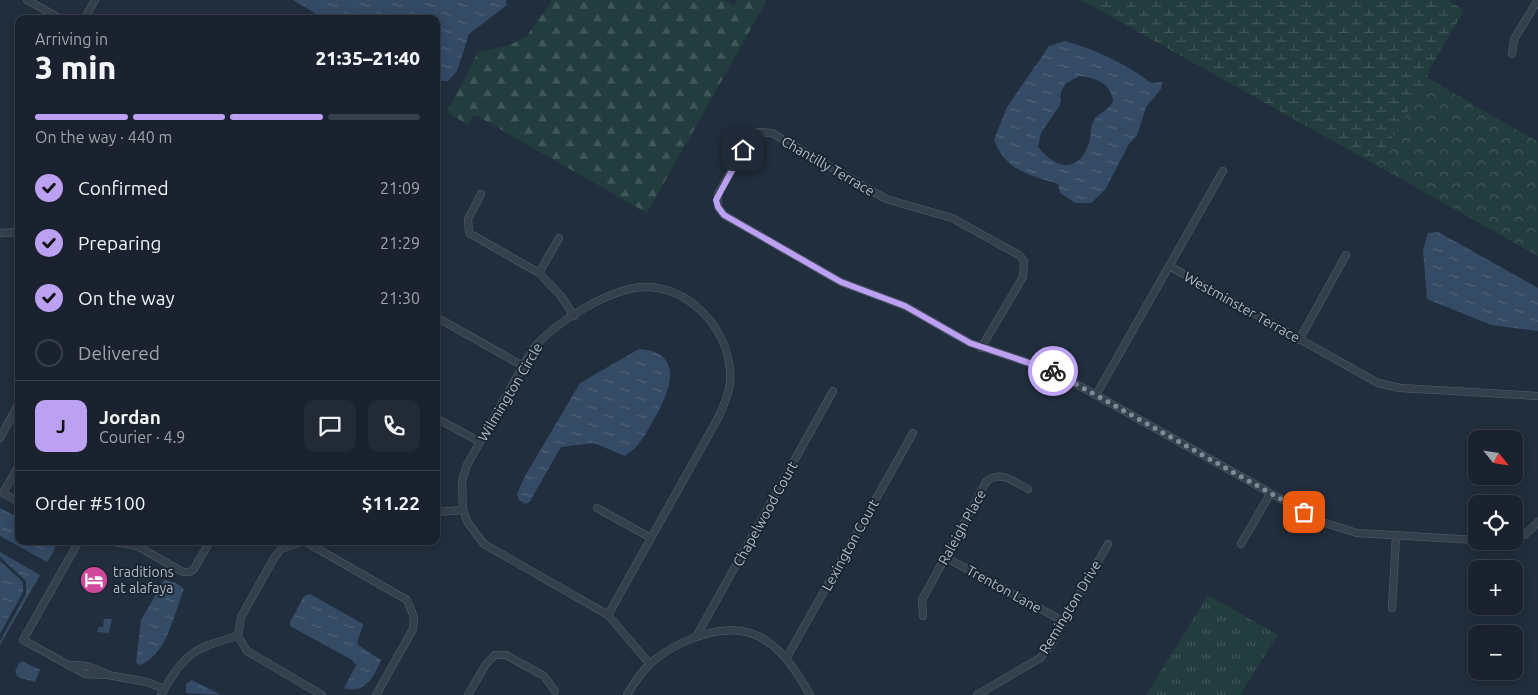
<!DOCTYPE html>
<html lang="en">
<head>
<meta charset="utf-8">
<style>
	:root { --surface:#19222e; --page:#222a36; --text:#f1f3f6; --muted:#9fa4aa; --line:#373f4a; --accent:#bca0f2 }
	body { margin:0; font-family:Ubuntu,sans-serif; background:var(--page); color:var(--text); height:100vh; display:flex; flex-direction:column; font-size:19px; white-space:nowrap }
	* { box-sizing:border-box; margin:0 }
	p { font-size:16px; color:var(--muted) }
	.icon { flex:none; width:28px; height:28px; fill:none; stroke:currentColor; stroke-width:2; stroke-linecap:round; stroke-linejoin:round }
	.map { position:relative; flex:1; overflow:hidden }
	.side { position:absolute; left:15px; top:15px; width:425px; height:530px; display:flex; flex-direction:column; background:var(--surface); border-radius:10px; box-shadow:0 2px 12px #0003,0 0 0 1px var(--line) }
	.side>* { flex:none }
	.needle { width:32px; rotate:120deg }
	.controls { position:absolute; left:1468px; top:430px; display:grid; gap:10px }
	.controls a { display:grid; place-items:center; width:55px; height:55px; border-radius:10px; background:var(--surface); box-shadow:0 2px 12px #0003,0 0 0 1px var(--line); font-size:25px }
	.pin { position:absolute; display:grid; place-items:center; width:42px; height:42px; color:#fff; margin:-21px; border-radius:10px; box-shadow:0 2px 8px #0006 }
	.courier { position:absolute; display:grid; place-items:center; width:50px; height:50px; margin:-25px; border:4px solid #bca0f2; border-radius:50%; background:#fff; color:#222; box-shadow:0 1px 6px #0007 }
	.headline em { font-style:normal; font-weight:800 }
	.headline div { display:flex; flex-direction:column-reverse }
	.headline { display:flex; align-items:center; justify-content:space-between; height:85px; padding:0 20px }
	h1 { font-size:32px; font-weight:800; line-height:38px }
	.bar { display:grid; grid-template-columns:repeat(4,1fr); gap:8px 5px; align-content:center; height:60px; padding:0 20px }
	.bar i { height:6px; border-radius:4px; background:var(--line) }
	.bar .on { background:var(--accent) }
	.bar p { grid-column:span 4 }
	.line { display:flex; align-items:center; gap:12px; padding:0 20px; border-top:1px solid var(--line) }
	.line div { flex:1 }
	.round { display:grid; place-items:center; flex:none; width:52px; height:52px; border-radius:10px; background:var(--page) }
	ol { padding:0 20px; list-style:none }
	li { display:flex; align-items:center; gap:15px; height:55px }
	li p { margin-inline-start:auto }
	li .icon { padding:5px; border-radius:50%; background:var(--accent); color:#111; stroke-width:4 }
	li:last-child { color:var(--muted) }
	li i { width:28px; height:28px; border:2px solid var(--line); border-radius:50% }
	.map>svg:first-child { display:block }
	.grass { fill:url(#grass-tufts) }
	.forest { fill:url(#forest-firs) }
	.wetland { fill:url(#wetland-marsh) }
	.park { fill:url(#park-crowns) }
	.water { fill:url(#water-ripples); fill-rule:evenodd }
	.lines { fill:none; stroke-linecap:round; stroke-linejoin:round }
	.minor-casing { stroke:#535e6b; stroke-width:8 }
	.minor { stroke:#35404d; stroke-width:7 }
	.done { stroke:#7e8a98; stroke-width:5; stroke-dasharray:0 9 }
	.route { stroke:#bca0f2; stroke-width:6 }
	.labels { text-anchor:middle; stroke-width:4; stroke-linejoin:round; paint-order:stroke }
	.street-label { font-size:14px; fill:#b0bbc9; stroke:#1a2532 }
	.poi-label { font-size:14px; fill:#b0bbc9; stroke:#1a2532; text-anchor:start }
</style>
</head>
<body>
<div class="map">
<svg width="1538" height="695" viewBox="0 0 1538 695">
	<defs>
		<pattern id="grass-tufts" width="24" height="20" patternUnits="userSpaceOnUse" patternTransform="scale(1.25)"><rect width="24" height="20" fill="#233c3e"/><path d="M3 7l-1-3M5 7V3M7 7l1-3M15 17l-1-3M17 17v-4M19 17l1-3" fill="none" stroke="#405659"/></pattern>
		<pattern id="forest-firs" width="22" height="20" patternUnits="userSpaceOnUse" patternTransform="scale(1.25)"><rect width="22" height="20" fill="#233c3e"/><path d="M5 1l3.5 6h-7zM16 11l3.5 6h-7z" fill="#405659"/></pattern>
		<pattern id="wetland-marsh" width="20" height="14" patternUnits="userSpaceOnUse" patternTransform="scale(1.25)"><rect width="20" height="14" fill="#233c3e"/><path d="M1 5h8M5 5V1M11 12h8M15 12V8" fill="none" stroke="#405659"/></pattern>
		<pattern id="park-crowns" width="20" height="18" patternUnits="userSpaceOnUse" patternTransform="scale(1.25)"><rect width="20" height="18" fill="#233c3e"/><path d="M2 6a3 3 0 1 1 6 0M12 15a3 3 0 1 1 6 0" fill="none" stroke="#405659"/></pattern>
		<pattern id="water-ripples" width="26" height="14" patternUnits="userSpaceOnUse" patternTransform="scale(1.25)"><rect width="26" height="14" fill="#344a65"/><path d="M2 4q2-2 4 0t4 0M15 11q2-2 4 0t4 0" fill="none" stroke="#4f627a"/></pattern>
	</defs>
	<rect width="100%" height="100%" fill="#212e3d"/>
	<path class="grass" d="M 1208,595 L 1278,635 L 1240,695 L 1146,695 Z"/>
	<path class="forest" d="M 552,0 L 724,0 L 734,5 L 738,0 L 767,0 L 647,213 L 477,116 L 473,116 L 468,125 L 447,112 L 478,52 L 509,45 L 526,37 Z"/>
	<path class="wetland" d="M 1081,0 L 1448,0 L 1464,10 L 1428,72 L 1428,78 L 1376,165 Z"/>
	<path class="park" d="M 1428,78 L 1538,142 L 1538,256 L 1376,165 Z"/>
	<path class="water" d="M 293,0 L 506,0 L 507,5 L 469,34 L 457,71 L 448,81 L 438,81 L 436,19 L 325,19 Z
		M 1065,41 C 1096,50 1125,63 1151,83 L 1162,82 L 1161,89 L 1146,107 L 1137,136 L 1129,144 L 1105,190 L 1091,203 L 1075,203 L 1060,193 L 1058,184 C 1029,175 1006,171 994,140 L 1007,107 L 1049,46 ZM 1080,76 C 1096,78 1112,84 1113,102 C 1109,110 1099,112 1094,120 C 1089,129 1092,138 1088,146 C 1076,175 1054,167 1038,147 L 1041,133 L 1060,105 L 1061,92 L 1065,84 Z
		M 1438,232 L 1538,288 L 1538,331 L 1491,325 L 1427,299 L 1423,250 L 1428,233 Z
		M 639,349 C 687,352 669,394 653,421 C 645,435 639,447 625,456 L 594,443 L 561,447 L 530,501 L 526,504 L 519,500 L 517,494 L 525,476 L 580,383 Z
		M 0,508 L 19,518 L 19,541 L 56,541 L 54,551 L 47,562 L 0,536 Z
		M 0,552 L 40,575 L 0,645 L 0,641 L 26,594 L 26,581 L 0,557 Z
		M 0,561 L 23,582 L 23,592 L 0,634 Z
		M 164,580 L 176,583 L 184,589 C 173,615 169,651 141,665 L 136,663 L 141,620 Z
		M 310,594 L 363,624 C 362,632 357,636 358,645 L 381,660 C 375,676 364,695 344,688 L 356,665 L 352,660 L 290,626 L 290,622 L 304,596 Z
		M 104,619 L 112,619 L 109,633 L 97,632 L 99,627 L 103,627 Z
		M 22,661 L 40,670 L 35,682 L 18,677 L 15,672 L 19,663 Z
		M 192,680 L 221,695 L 186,693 L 186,684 Z"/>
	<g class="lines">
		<defs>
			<path id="minor" d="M 27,0 L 61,19
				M 84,19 L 95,0
				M 1512,54 L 1514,39 L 1538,0
				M 481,194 L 468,219 L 469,233 L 539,273 L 561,296 L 574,316
				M 0,233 L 19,232
				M 1169,266 L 1378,383 L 1400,388 L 1538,396
				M 539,273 L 559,238
				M 436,317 L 523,366
				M 1299,340 L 1346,255
				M 981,348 L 1023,277 L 1024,261 L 1019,255 L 952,218 L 886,199 L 772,133 L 759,132 L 752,135 L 718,194 L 718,207 L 724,215 L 841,282 L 905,306 L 970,343 L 1053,371 L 1322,522 L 1357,533 L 1476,540
				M 1096,395 L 1223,171
				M 436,418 L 480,442
				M 0,438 L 19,403
				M 19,465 L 3,493 L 19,502
				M 597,508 L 651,538
				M 436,512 L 463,510
				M 1514,539 L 1526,534 L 1538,522
				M 79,541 L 23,640 L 85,674 L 108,675 L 147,682 L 164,689
				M 108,541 L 137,546 L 183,572 L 190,572 L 194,569 L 210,541
				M 303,541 L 281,549 L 274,558 L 241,617 L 238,636 L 247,651 L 322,695
				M 304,541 L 407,600 L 414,617 L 413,629 L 376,695
				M 1496,541 L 1509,541
				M 1241,544 L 1270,494
				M 945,557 L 1063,621
				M 1392,608 L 1396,536
				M 608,615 L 718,418 C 725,403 732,387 730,371 C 727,328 691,288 646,287 C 611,287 554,323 532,350 L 467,465 L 462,481 L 463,510 L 468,523 L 484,544 L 608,615 L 649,663
				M 923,616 L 922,600 L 986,482 C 1000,469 1014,482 1028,489
				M 696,637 L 833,391
				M 787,657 L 913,433
				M 72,665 L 87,666 L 107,674
				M 161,695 C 184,654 193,648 238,636
				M 468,695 L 486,664 L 495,655 L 506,655 L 544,676 L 555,691
				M 627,695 C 643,667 655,656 684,642 C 747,613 780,639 810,695
				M 977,695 L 1040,658 L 1050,647 L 1108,544"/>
		</defs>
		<use href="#minor" class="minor-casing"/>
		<use href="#minor" class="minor"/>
	</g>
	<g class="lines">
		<path class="done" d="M 1053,371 L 1304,512"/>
		<path class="route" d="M 743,150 L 716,200 L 718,207 L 724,215 L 841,282 L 905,306 L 970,343 L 1053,371"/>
	</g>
	<defs>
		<symbol id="hotel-disc" viewBox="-11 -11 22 22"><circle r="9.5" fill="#d1479c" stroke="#1a2532"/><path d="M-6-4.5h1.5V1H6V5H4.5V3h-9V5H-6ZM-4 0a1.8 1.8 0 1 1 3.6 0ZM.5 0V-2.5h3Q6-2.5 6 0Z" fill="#fff"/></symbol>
	</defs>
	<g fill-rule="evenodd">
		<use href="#hotel-disc" x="78" y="564" width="32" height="32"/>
	</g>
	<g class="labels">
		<g class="street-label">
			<text transform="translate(828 166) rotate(30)" y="5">Chantilly Terrace</text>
			<text transform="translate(1242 307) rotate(29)" y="5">Westminster Terrace</text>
			<text transform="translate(510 392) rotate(-59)" y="5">Wilmington Circle</text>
			<text transform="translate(765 514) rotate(-61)" y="5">Chapelwood Court</text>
			<text transform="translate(962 527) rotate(-61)" y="5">Raleigh Place</text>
			<text transform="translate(850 545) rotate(-61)" y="5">Lexington Court</text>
			<text transform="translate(1004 589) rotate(29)" y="5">Trenton Lane</text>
			<text transform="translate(1070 607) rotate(-59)" y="5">Remington Drive</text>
		</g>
		<g class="poi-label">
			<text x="113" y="577">traditions<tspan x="113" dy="16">at alafaya</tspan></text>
		</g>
	</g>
</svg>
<div class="controls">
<a><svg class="needle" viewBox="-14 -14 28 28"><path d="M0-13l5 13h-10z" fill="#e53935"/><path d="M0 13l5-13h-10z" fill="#9fa4aa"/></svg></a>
<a><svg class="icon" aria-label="locate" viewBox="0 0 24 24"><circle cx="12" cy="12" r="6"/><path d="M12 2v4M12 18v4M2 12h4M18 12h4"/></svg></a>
<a>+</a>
<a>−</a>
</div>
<div class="pin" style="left:1304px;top:512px;background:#ea580c"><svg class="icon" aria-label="bag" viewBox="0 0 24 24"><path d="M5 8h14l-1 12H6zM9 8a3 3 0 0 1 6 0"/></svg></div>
<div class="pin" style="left:743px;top:150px;background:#1f2937"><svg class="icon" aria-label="home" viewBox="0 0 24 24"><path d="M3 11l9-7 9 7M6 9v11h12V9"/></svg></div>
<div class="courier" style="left:1053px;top:371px"><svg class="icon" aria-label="bike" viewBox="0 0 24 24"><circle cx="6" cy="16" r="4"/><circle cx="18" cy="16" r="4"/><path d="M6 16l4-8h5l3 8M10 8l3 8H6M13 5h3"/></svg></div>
<section class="side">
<div class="headline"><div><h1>3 min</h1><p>Arriving in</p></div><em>21:35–21:40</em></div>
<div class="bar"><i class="on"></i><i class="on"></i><i class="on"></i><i></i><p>On the way · 440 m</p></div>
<ol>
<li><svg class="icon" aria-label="check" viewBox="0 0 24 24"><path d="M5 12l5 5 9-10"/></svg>Confirmed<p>21:09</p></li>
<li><svg class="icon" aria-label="check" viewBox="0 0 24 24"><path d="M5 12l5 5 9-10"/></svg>Preparing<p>21:29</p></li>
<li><svg class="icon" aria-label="check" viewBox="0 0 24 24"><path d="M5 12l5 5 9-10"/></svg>On the way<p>21:30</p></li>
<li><i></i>Delivered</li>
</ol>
<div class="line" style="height:90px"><b class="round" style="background:var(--accent);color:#111">J</b><div><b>Jordan</b><p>Courier · 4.9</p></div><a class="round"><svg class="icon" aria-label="chat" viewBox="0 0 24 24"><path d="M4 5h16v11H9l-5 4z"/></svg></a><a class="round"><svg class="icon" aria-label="phone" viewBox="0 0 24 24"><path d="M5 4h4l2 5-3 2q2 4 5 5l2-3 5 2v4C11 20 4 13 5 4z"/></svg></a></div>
<div class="line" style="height:65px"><div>Order #5100</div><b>$11.22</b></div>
</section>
</div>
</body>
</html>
